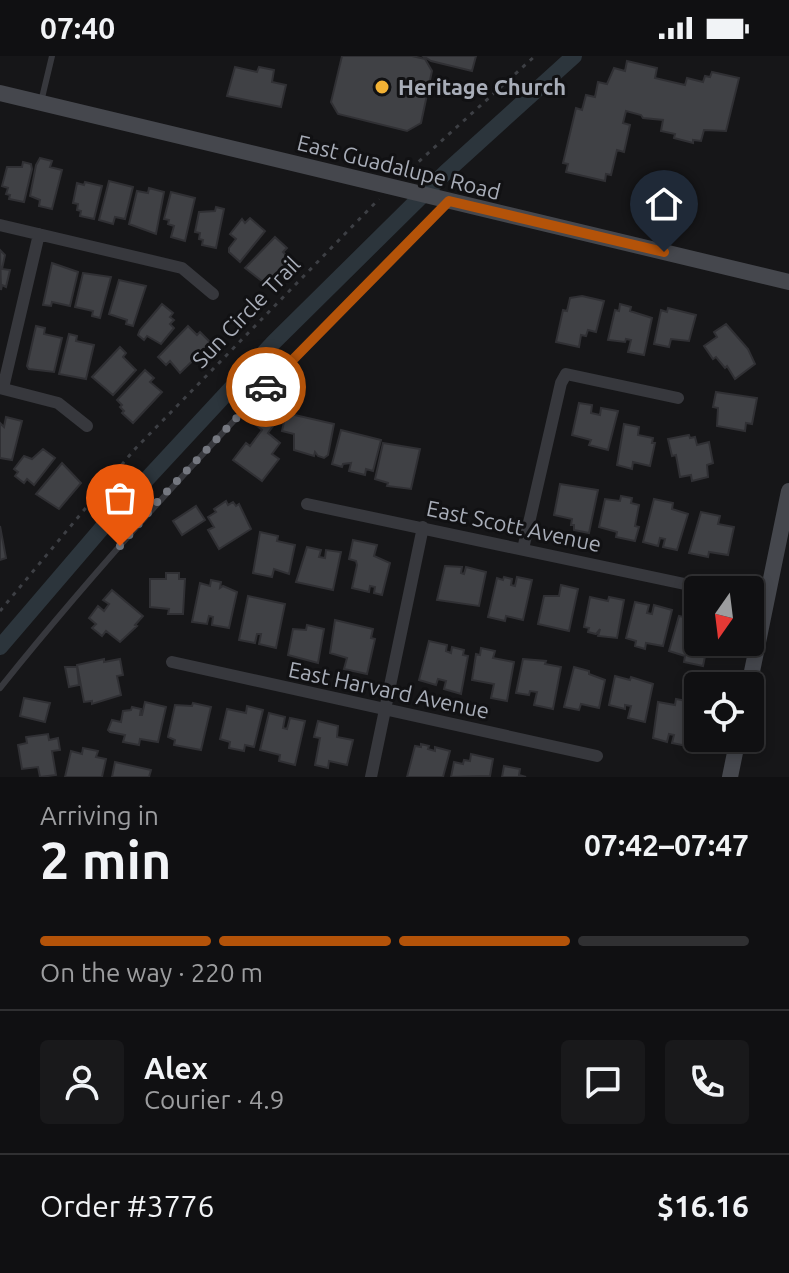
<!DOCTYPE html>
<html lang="en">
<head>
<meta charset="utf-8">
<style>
	:root { --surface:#101012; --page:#19191b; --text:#f1f3f6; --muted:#9c9d9f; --line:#303032; --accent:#b45309 }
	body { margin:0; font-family:Ubuntu,sans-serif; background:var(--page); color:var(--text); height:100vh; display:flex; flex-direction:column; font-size:30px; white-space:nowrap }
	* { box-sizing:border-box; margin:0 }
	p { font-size:26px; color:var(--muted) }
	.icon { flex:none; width:44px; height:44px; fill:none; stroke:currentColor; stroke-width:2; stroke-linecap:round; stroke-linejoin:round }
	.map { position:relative; height:721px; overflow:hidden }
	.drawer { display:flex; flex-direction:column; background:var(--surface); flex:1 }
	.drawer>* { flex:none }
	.needle { width:52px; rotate:194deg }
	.tools { position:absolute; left:684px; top:520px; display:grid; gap:16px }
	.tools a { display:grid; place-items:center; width:80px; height:80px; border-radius:8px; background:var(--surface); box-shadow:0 4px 12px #0003,0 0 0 2px var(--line); font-size:40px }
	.pin { position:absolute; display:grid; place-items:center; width:68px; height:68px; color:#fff; margin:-82px -34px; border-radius:50% 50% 50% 0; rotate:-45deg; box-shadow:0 0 8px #0007 }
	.pin .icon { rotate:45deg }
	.courier { position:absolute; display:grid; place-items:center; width:80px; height:80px; margin:-40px; border:6px solid #b45309; border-radius:50%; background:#fff; color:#222; box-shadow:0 2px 10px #0007 }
	.overview em { font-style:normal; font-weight:600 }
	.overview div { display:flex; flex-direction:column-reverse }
	.overview { display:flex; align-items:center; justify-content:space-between; height:136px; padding:0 40px }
	h1 { font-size:52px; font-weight:600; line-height:60px }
	.bar { display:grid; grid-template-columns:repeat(4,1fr); gap:12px 8px; align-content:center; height:96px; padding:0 40px }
	.bar i { height:10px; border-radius:6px; background:var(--line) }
	.bar .selected { background:var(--accent) }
	.bar p { grid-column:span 4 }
	.line { display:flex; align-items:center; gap:20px; padding:0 40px; border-top:2px solid var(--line) }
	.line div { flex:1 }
	.round { display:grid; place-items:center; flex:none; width:84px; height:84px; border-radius:8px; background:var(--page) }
	.status { display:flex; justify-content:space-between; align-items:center; height:56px; padding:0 40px; background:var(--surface); direction:ltr }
	.status svg { height:22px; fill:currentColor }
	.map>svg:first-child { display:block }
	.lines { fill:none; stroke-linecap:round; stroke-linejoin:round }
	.canal { stroke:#2c353c; stroke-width:16 }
	.building { fill:#404145; stroke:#303034; stroke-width:2 }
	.path { stroke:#3d3f44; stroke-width:3; stroke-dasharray:4 6; stroke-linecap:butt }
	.lane { stroke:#37383d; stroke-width:6 }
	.street { stroke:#37383d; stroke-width:12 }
	.secondary { stroke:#45474d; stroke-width:16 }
	.done { stroke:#757880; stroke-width:8; stroke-dasharray:0 14.4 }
	.route { stroke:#b45309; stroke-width:10 }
	.poi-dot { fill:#f2b134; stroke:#111113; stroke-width:3 }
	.labels { text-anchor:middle; stroke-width:6; stroke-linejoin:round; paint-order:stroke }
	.poi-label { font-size:22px; font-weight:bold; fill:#a8adb8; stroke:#111113; text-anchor:start }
	.street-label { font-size:22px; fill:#a8adb8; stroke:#111113 }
</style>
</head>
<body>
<div class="status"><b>07:40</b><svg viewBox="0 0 49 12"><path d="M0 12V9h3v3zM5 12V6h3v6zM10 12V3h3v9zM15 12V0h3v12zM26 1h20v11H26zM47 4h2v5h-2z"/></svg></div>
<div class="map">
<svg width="789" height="721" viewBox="0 0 789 721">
	<rect width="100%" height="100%" fill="#161618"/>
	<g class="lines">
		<path class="canal" d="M 0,591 L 108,465 L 274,286 L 446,116 L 574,0"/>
	</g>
	<path class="building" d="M 342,0 L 412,0 L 425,3 L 432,15 L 421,67 L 407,75 L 338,58 L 331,46 Z
		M 423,0 L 476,0 L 472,15 L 431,5 Z
		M 627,5 L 657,12 L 655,22 L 685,29 L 687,22 L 703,26 L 705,20 L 710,21 L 712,16 L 739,22 L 726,75 L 704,74 L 701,85 L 693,84 L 693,87 L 674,82 L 675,78 L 661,75 L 663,64 L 643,62 L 641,59 L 626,55 L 623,67 L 630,69 L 624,96 L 617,94 L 611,119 L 606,118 L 605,125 L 566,116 L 568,108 L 563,107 L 576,52 L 582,54 L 586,39 L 595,41 L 598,26 L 607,28 L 614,12 L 625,15 Z
		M 235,11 L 257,16 L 259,11 L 274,14 L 272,26 L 286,29 L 281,51 L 227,40 Z
		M 40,102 L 52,105 L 50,111 L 62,114 L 52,153 L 39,150 L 40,144 L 30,140 L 36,109 Z
		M 23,106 L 31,108 L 32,113 L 24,146 L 9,143 L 10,139 L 6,138 L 8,132 L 2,130 L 7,111 L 22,111 Z
		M 109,125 L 133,131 L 125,163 L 115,161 L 113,168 L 99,164 Z
		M 85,126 L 102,130 L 94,163 L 80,160 L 81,155 L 77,154 L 78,148 L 73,147 L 77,127 L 84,129 Z
		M 149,132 L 164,136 L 156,178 L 129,168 L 137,135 L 148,137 Z
		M 171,136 L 195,142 L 185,185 L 171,181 L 174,170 L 168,168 L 169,164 L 164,163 Z
		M 216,151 L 224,153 L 216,192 L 202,189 L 203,184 L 199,183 L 200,177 L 195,176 L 199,156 L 215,155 Z
		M 250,162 L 265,175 L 240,206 L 229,196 L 229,192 L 236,183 L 230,178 L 242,163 L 245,167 Z
		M 275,181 L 287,192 L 283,196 L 290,203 L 267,229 L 245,212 Z
		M 0,194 L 5,199 L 2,213 L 10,214 L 6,231 L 2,229 L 1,234 Z
		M 52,207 L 78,216 L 70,250 L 52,246 L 51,250 L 43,249 Z
		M 83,217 L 111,221 L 100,262 L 92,260 L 93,255 L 75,251 Z
		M 119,224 L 146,230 L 133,270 L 126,268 L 127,264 L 109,258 Z
		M 582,240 L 604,245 L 596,276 L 588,274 L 586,280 L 581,279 L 579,291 L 556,286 L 563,254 L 567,255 L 570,242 Z
		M 162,248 L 173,257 L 170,261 L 174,264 L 170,268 L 174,272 L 161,288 L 147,280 L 144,284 L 138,279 L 140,274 Z
		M 620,248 L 631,251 L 630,255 L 652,262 L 644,299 L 628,296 L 631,284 L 626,283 L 625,286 L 608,284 L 615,254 L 619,255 Z
		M 668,252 L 696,259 L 689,285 L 671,283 L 669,291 L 654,288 L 661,254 L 667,256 Z
		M 726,268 L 748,293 L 755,308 L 735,323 L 727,310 L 725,312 L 716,301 L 713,303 L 704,290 L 717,281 L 714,276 Z
		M 36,270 L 45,272 L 44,278 L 62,282 L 54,316 L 29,313 L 27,310 Z
		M 188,270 L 197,279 L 200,276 L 211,287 L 180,317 L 170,305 L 166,309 L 158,301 Z
		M 69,278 L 77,280 L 76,285 L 94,289 L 86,323 L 59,318 Z
		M 120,291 L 126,297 L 123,301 L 136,314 L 113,339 L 92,321 Z
		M 145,314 L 154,322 L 150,326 L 162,336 L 133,367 L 122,357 L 124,355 L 120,351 L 122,349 L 117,344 Z
		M 716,336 L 757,342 L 752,368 L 746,367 L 745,375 L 717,370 L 718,352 L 713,351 Z
		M 579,347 L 592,349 L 591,357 L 600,359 L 601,352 L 618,355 L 608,394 L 589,389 L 591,384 L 572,379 Z
		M 265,356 L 272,361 L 268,367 L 273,370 L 268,377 L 280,387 L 272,398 L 279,403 L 262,425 L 233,404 L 246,387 L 250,390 L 262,374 L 255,368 Z
		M 286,357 L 334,368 L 328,399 L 324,402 L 318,400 L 315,396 L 314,400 L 294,394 L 294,378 L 282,375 Z
		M 6,361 L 22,365 L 12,404 L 0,402 L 0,367 L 4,371 Z
		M 624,368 L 639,371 L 638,379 L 653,382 L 652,387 L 655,387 L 650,410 L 633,406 L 632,413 L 617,409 Z
		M 341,374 L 381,384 L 373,415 L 366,413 L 365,419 L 349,415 L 351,407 L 343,408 L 342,411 L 332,408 Z
		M 689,379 L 690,382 L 695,381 L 697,389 L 709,386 L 713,407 L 707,409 L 708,421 L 692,425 L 691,419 L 680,421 L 676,399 L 672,400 L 668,383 Z
		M 383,387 L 420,393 L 411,433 L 387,430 L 388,427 L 375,423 Z
		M 43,393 L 55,402 L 34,429 L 27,423 L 24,427 L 15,420 L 18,416 L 14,413 L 24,400 L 32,403 Z
		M 62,407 L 81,427 L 59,453 L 36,438 Z
		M 560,428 L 598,434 L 589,477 L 574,474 L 574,469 L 571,469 L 572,463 L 554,459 Z
		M 621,440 L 632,442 L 631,447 L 639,449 L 635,470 L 639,471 L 635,485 L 616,481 L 617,476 L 599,471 L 605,443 L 620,445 Z
		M 654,443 L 673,447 L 672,453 L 688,458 L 677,494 L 663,491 L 665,483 L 660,482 L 658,490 L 643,486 Z
		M 226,445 L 228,449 L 233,446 L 236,450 L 239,448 L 251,473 L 219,493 L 208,474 L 214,471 L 208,461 L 216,456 L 214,453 Z
		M 196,450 L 205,464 L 182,479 L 173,465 Z
		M 701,456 L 720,460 L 718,468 L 734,471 L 728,499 L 709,496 L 708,501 L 689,497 Z
		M 0,470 L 6,502 L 0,504 Z
		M 260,476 L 278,480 L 277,485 L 295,489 L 289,518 L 274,513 L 272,521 L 253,517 Z
		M 353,484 L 377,489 L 374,500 L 390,507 L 382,539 L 374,537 L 375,531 L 370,530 L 369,536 L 352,532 L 357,509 L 356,505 L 349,503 Z
		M 307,491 L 321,494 L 319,501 L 325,502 L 326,494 L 341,496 L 333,534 L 296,526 Z
		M 445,510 L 462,511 L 461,517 L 464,518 L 466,511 L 486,516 L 479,550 L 437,544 Z
		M 166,517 L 179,517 L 179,523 L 185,523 L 183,558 L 168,558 L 169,553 L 150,551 L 150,523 L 166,523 Z
		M 504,521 L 512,523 L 511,529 L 515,530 L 517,521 L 532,524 L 523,564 L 506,560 L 505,565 L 488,561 L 497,522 L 503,524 Z
		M 211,524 L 221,526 L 220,532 L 223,530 L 237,536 L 229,572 L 212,569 L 213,561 L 209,560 L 207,568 L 192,566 L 200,527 L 210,530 Z
		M 561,529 L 578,533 L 569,575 L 538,568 L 544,540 L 559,540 Z
		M 112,534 L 143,560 L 135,569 L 137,570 L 120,586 L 106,575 L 102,580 L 92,572 L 96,568 L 89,562 L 98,550 L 104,555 L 109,548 L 103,544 Z
		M 248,540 L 285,548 L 276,592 L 259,588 L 261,578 L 257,578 L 255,587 L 239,584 Z
		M 590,541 L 608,545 L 609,541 L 624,544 L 617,582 L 598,580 L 600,573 L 596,578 L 588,576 L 589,572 L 584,571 Z
		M 635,546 L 649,549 L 647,557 L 652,558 L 654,549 L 672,554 L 663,590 L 646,587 L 645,593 L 635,590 L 636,585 L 626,582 Z
		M 679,560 L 693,563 L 692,571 L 697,572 L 698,566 L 698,586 L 708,586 L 703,610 L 684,606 L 685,600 L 669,595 Z
		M 335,564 L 373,573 L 371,582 L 375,583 L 367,618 L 344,613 L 347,602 L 330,597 Z
		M 307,569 L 324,573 L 318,607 L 288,599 L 293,573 L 306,574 Z
		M 429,585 L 447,589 L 446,595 L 451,597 L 452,591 L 464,594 L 463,599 L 468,600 L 461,638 L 444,633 L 446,625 L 438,623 L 436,629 L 419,624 Z
		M 481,592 L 495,595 L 493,602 L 514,606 L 507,645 L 491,642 L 494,628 L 472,624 L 476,598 L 480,599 Z
		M 104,603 L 104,606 L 120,603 L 123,619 L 117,620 L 121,639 L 92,648 L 92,645 L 84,646 L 77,609 Z
		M 523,603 L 546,605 L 545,608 L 561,611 L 553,653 L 534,649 L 537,636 L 530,635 L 529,639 L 516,637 Z
		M 65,611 L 77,611 L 79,629 L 69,631 Z
		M 574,611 L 589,615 L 589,618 L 605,624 L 599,652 L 581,648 L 579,654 L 564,651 Z
		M 615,620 L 630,624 L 631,621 L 653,628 L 645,666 L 628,662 L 631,650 L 625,649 L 625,653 L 609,649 Z
		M 24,642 L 50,647 L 45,666 L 20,660 Z
		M 676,643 L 687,645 L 685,651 L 696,655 L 687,690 L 672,687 L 674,679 L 669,678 L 667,686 L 653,682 L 658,646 L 675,649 Z
		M 145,646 L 166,651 L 158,686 L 140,683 L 139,689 L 123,686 L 125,679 L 110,676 L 108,674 L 112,664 L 121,666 L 123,655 L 131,654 L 132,651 L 141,653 L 140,659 L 142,659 Z
		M 193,647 L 211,651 L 201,694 L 174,689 L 175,684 L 168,681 L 175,649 L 192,650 Z
		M 247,650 L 263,654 L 254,691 L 245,689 L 244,695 L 229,692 L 230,686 L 220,683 L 227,653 L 246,657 Z
		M 269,657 L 285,661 L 283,672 L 287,673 L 290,662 L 305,665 L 295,709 L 279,705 L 280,699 L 260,694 Z
		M 318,665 L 338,670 L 337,681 L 353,684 L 347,709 L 329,705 L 328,712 L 315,709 L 320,682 L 314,681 Z
		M 48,678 L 49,684 L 58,682 L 60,694 L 52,695 L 56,719 L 40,721 L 38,711 L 22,713 L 18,689 L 27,687 L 26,681 Z
		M 421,688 L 429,690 L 428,693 L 435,695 L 435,691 L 450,695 L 443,721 L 407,721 L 415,690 L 421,691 Z
		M 83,692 L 98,695 L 96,701 L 106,703 L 102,721 L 65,721 L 71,695 L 82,698 Z
		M 471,698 L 493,703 L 490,720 L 451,721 L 454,706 L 463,708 L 464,704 L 470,705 Z
		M 115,706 L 151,714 L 149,721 L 112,721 Z
		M 504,710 L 520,713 L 519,719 L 526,721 L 502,721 Z"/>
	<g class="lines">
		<path class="path" d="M 404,119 L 535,0
			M 0,555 L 134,394 L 379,143"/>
		<path class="lane" d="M 41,46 L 52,0
			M 0,632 C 138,460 291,302 447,147"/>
		<path class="street" d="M 0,169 L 182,212 L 213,238
			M 0,332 L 58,347 L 87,370
			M 3,332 L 39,178
			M 307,448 L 713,534
			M 523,493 L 561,327 L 566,318 L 678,342
			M 750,542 L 767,546
			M 172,606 L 597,700
			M 371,721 L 423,471"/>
		<path class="secondary" d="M 0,37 L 789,226
			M 749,630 L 789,435
			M 730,721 L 738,682"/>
	</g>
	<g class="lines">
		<path class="done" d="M 120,490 L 158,445 L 266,331"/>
		<path class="route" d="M 266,331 L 449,145 L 664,196"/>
	</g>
	<circle class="poi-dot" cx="382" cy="31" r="8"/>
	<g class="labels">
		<g class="poi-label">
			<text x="398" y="39">Heritage Church</text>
		</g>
		<g class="street-label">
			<text transform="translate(399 111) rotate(14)" y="8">East Guadalupe Road</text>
			<text transform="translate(246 256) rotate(-46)" y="8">Sun Circle Trail</text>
			<text transform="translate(514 470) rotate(12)" y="8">East Scott Avenue</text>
			<text transform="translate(389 634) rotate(12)" y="8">East Harvard Avenue</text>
		</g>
	</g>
</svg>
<div class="tools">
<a><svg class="needle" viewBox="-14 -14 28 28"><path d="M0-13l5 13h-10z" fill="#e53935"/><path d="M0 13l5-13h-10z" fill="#9c9d9f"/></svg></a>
<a><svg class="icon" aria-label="locate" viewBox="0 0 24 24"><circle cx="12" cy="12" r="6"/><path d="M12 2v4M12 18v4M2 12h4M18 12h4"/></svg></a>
</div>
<div class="pin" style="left:120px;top:490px;background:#ea580c"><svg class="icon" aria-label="bag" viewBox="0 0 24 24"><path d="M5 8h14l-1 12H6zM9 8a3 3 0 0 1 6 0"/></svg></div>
<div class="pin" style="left:664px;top:196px;background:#1f2937"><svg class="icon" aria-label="home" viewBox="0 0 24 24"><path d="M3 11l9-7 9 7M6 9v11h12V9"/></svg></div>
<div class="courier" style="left:266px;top:331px"><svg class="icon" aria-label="car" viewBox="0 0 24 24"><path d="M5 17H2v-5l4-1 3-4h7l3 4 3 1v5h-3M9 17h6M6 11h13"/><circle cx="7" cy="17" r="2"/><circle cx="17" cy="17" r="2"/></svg></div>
</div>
<section class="drawer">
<div class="overview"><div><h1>2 min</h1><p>Arriving in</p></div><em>07:42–07:47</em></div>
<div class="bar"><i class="selected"></i><i class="selected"></i><i class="selected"></i><i></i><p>On the way · 220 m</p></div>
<div class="line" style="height:144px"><a class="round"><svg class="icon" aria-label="person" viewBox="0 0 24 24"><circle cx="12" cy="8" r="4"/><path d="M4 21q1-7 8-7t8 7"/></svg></a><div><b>Alex</b><p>Courier · 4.9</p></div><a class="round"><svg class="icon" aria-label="chat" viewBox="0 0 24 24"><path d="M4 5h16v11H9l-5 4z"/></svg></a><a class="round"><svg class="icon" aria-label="phone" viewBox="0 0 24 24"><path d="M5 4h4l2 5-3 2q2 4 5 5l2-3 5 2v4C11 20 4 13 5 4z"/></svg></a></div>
<div class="line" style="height:104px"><div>Order #3776</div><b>$16.16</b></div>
</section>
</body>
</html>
